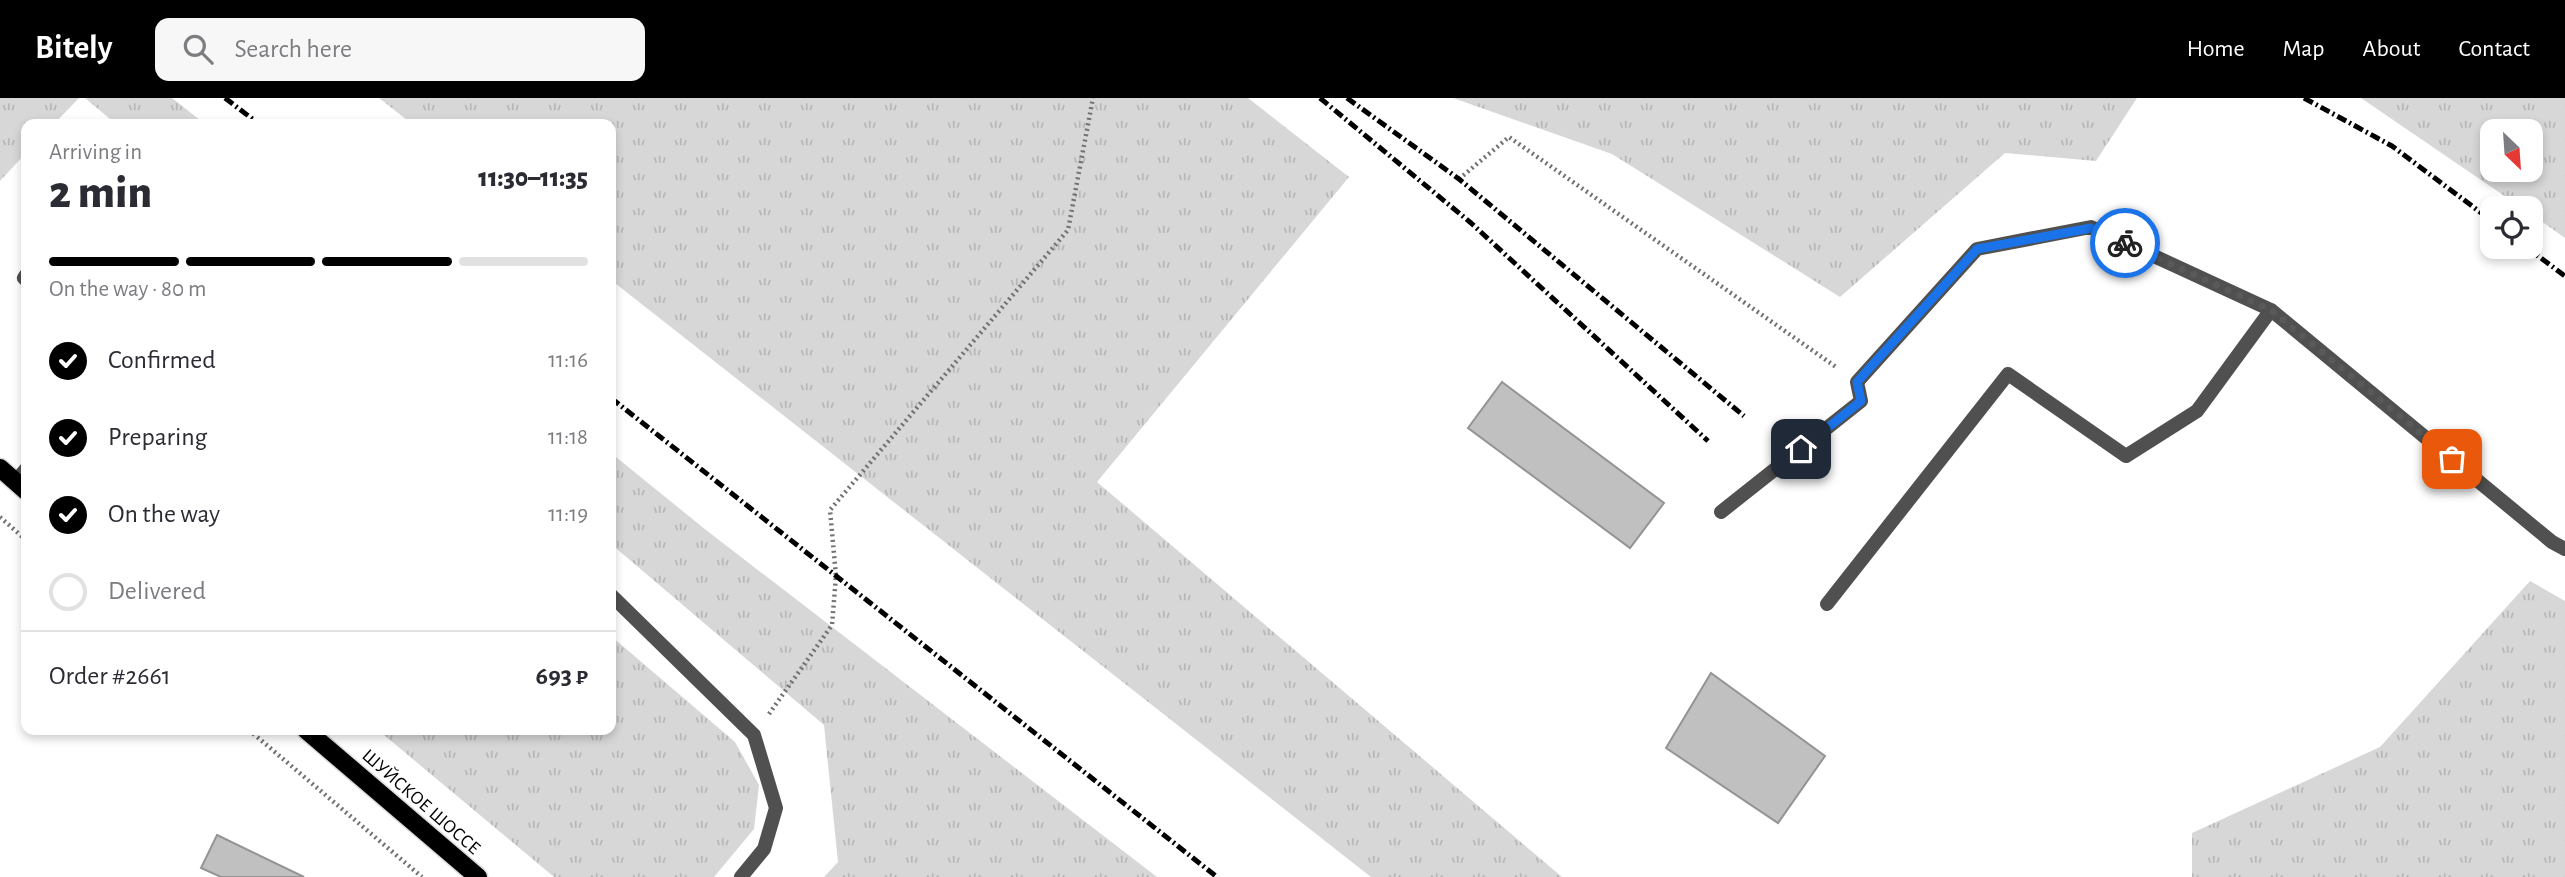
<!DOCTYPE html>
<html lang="en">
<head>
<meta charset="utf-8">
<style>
	:root { --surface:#fff; --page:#f7f7f7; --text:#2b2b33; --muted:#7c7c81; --line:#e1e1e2; --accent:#000 }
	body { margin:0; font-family:"Alegreya Sans",sans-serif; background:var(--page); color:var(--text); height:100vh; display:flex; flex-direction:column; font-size:26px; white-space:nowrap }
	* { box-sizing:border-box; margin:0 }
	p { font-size:23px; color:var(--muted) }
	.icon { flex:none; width:38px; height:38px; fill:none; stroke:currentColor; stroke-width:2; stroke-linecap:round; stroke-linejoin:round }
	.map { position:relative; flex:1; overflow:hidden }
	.side { position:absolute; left:21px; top:21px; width:595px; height:616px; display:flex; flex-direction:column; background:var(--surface); border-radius:14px; box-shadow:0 4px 10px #0003 }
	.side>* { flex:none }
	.needle { width:46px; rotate:155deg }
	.buttons { position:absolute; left:2480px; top:21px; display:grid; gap:14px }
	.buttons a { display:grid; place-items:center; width:63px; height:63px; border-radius:14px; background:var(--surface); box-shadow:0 4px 10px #0003; font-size:35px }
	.pin { position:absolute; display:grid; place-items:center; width:60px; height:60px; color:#fff; margin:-30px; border-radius:14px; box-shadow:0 4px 10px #0006 }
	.courier { position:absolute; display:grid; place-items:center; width:70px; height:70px; margin:-35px; border:5px solid #1a73e8; border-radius:50%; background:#fff; color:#222; box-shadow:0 2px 9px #0007 }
	.summary em { font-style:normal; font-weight:800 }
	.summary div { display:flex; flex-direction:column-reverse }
	.summary { display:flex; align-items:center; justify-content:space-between; height:119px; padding:0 28px }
	h1 { font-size:46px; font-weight:800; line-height:52px }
	.bar { display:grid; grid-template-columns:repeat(4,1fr); gap:10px 7px; align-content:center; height:84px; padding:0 28px }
	.bar i { height:9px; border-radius:5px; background:var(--line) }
	.bar .active { background:var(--accent) }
	.bar p { grid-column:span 4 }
	.line { display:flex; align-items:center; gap:18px; padding:0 28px; border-top:2px solid var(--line) }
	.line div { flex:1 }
	ol { padding:0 28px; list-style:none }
	li { display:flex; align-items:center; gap:21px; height:77px }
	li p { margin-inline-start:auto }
	li .icon { padding:7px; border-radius:50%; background:var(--accent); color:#fff; stroke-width:4 }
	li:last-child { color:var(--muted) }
	li i { width:38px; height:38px; border:4px solid var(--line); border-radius:50% }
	header { display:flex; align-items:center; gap:42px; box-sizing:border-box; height:98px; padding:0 35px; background:var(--accent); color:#fff }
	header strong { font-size:33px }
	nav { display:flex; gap:38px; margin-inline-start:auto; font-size:24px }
	.search { width:490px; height:63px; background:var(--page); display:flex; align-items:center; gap:18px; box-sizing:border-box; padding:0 24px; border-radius:14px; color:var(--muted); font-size:26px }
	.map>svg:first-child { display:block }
	.grass { fill:url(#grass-tufts); fill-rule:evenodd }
	.building { fill:#c0c0c0; stroke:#949494; stroke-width:2 }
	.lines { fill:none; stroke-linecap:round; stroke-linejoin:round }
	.primary-casing { stroke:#dbdbdb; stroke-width:21 }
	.path { stroke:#727272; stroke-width:4.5; stroke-dasharray:2 3.5; stroke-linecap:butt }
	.lane { stroke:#505050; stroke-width:14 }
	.primary { stroke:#000; stroke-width:18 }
	.rail { stroke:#000; stroke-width:5; stroke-dasharray:10 3.5 2 3.5; stroke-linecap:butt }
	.done { stroke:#595959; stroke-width:7; stroke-dasharray:0 12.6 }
	.route { stroke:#1a73e8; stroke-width:9 }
	.labels { text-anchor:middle; stroke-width:5; stroke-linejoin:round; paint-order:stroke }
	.street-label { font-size:19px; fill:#000; stroke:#fff }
</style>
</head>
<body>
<header>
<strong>Bitely</strong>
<div class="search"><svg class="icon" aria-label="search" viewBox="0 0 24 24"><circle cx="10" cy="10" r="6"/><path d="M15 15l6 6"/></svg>Search here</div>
<nav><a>Home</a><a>Map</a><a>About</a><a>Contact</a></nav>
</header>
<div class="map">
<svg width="2565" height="779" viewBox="0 0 2565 779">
	<defs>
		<pattern id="grass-tufts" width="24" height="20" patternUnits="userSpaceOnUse" patternTransform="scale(1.75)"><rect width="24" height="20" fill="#d7d7d7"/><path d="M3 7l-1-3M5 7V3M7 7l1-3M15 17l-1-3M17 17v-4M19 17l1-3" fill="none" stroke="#b7b7b7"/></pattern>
	</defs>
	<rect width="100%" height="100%" fill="#fff"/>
	<path class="grass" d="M 0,0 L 79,0 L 54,26 L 26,26 L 26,55 L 0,83 Z
		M 85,0 L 172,0 L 205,26 L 116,26 Z
		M 379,0 L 1248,0 L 1349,79 L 1097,384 L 1562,779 L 1371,779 L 611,182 L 611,26 L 412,26 Z
		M 1453,0 L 2137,0 L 2096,63 L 2005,55 L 1840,199 L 1612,56 Z
		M 2361,0 L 2565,0 L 2565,140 L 2531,116 L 2530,110 L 2522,110 ZM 2492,33 L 2530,33 L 2530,72 L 2492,72 Z
		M 611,355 L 706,432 L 1157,779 L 824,779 L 838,764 L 824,627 L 611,446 Z
		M 2530,483 L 2565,503 L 2565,779 L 2192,779 L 2192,735 L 2380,649 Z
		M 611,538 L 735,644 L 759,687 L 754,731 L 714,779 L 554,779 L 378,632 L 611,632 Z"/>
	<path class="building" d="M 1502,284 L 1664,405 L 1630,450 L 1468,330 Z
		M 1711,575 L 1825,658 L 1778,725 L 1666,650 Z
		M 217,737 L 304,779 L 221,779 L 201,770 Z"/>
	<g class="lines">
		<defs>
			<path id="primary" d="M 0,370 L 26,393
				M 306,632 L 478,779"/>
		</defs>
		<use href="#primary" class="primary-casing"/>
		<path class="path" d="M 1459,81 L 1509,39 L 1836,269
			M 0,419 L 26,442
			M 769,616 L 832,527 L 836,478 L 830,412 L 1068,132 L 1093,0
			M 249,632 L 422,779"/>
		<path class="lane" d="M 26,177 L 24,180 L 26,182
			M 16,383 L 26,371
			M 1721,414 L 1861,303 L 1857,284 L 1977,151 L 2091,129 L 2271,212 L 2552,444 L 2565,451
			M 611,497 L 754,637 L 776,710 L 764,751 L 741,779
			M 1827,506 L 2008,276 L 2126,358 L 2197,313 L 2271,212"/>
		<use href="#primary" class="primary"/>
		<path class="rail" d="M 225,0 L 259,26
			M 1320,0 L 1471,125 L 1708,343
			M 1347,0 L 1459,81 L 1744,318
			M 2304,0 L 2392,48 L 2492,123
			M 2526,149 L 2565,178
			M 611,300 L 1217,779"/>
	</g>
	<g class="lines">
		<path class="done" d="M 2125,145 L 2271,212 L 2452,361"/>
		<path class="route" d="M 1801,351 L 1861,303 L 1857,284 L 1977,151 L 2091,130 L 2125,145"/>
	</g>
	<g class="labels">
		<g class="street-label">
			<text transform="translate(422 703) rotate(41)" y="7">ШУЙСКОЕ ШОССЕ</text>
		</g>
	</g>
</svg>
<div class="buttons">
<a><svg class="needle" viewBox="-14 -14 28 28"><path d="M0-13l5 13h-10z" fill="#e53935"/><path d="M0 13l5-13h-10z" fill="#7c7c81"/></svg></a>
<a><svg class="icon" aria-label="locate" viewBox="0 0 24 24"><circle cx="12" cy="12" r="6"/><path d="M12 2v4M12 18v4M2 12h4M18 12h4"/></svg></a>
</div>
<div class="pin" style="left:2452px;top:361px;background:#ea580c"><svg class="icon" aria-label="bag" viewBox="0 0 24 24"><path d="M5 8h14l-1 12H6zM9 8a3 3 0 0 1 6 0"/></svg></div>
<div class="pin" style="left:1801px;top:351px;background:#1f2937"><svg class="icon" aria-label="home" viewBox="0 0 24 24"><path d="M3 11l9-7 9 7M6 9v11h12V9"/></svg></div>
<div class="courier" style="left:2125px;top:145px"><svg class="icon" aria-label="bike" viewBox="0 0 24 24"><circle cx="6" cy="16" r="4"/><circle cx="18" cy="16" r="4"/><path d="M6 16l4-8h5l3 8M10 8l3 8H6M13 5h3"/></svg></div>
<section class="side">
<div class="summary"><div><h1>2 min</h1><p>Arriving in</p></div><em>11:30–11:35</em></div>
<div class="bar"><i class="active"></i><i class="active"></i><i class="active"></i><i></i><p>On the way · 80 m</p></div>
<ol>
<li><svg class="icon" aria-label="check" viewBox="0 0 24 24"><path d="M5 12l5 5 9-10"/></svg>Confirmed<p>11:16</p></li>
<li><svg class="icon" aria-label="check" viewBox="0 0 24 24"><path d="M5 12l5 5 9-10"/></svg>Preparing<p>11:18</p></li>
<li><svg class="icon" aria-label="check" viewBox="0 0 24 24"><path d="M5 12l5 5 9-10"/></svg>On the way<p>11:19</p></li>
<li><i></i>Delivered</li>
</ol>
<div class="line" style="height:91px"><div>Order #2661</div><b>693 ₽</b></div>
</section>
</div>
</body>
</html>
